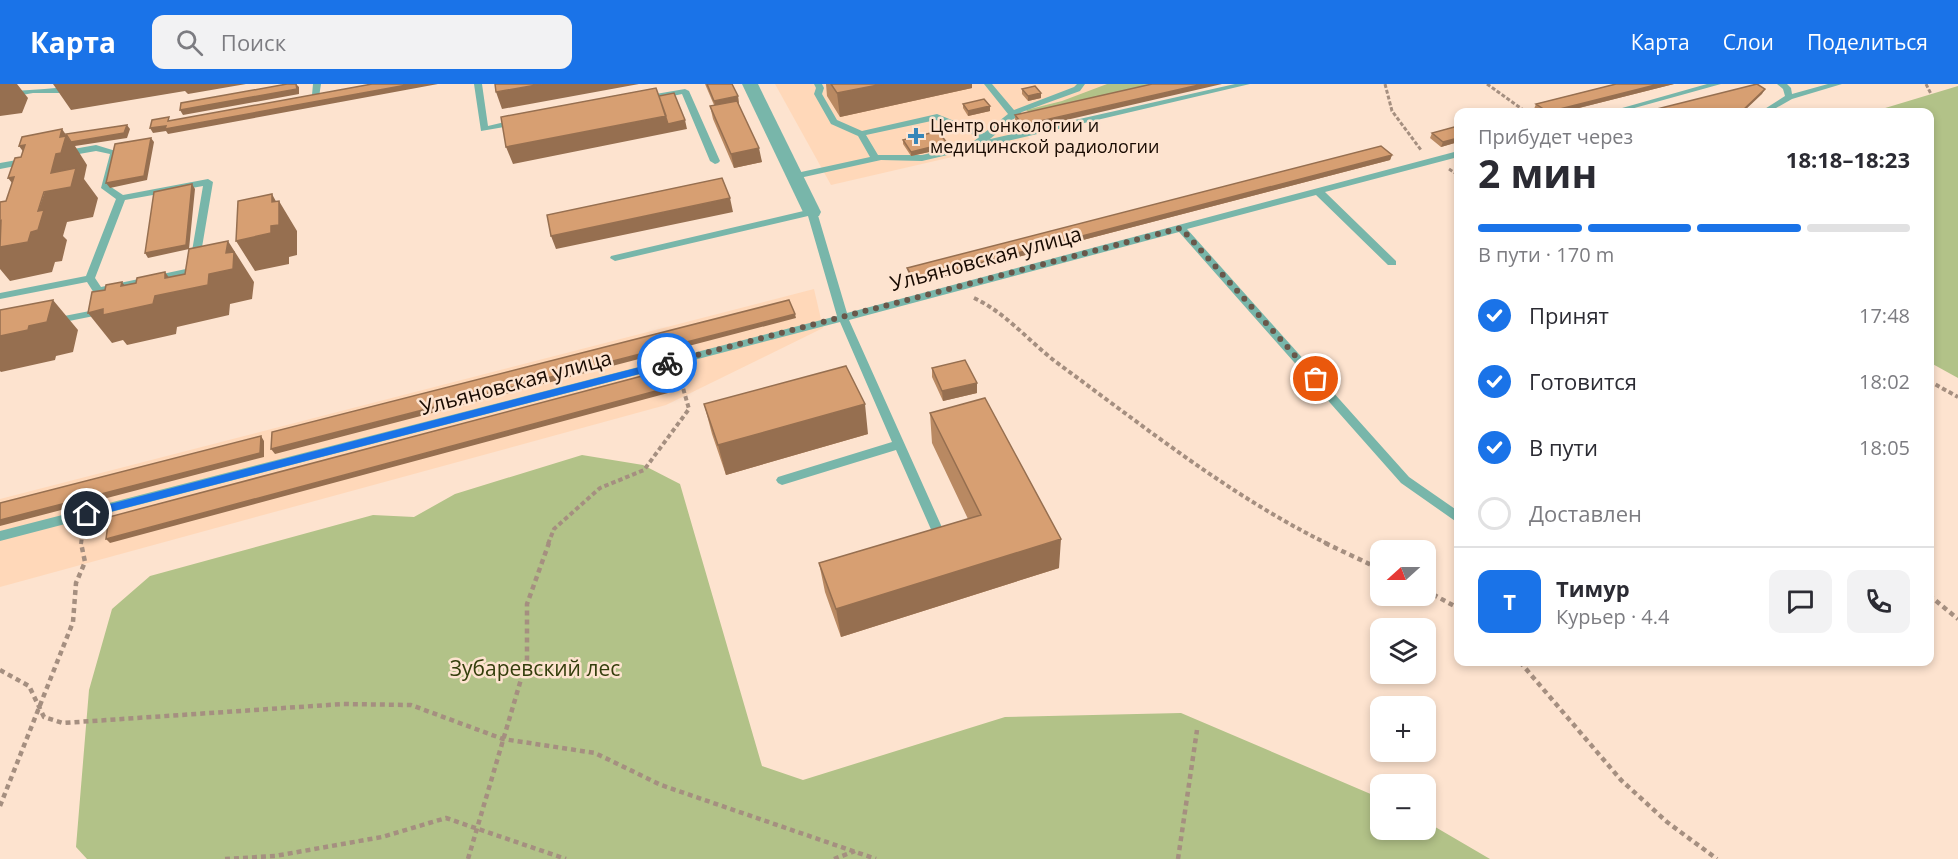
<!DOCTYPE html>
<html lang="ru">
<head>
<meta charset="utf-8">
<style>
	:root { --surface:#fff; --page:#f2f2f3; --text:#2b2b33; --muted:#7c7c81; --line:#e1e1e2; --accent:#1a73e8 }
	body { margin:0; font-family:"Open Sans",sans-serif; background:var(--page); color:var(--text); height:100vh; display:flex; flex-direction:column; font-size:22px; white-space:nowrap }
	* { box-sizing:border-box; margin:0 }
	p { font-size:20px; color:var(--muted) }
	.icon { flex:none; width:33px; height:33px; fill:none; stroke:currentColor; stroke-width:2; stroke-linecap:round; stroke-linejoin:round }
	.map { position:relative; flex:1; overflow:hidden }
	.side { position:absolute; left:1454px; top:24px; width:480px; height:558px; display:flex; flex-direction:column; background:var(--surface); border-radius:12px; box-shadow:0 3px 9px #0003 }
	.side>* { flex:none }
	.needle { width:39px; rotate:249deg }
	.fabs { position:absolute; left:1370px; top:456px; display:grid; gap:12px }
	.fabs a { display:grid; place-items:center; width:66px; height:66px; border-radius:12px; background:var(--surface); box-shadow:0 3px 9px #0003; font-size:30px }
	.pin { position:absolute; display:grid; place-items:center; width:51px; height:51px; color:#fff; margin:-26px; border:3px solid #fff; border-radius:50%; box-shadow:0 2px 6px #0007 }
	.courier { position:absolute; display:grid; place-items:center; width:60px; height:60px; margin:-30px; border:4px solid #1a73e8; border-radius:50%; background:#fff; color:#222; box-shadow:0 2px 8px #0007 }
	.overview em { font-style:normal; font-weight:700 }
	.overview div { display:flex; flex-direction:column-reverse }
	.overview { display:flex; align-items:center; justify-content:space-between; height:102px; padding:0 24px }
	h1 { font-size:39px; font-weight:700; line-height:45px }
	.bar { display:grid; grid-template-columns:repeat(4,1fr); gap:9px 6px; align-content:center; height:72px; padding:0 24px }
	.bar i { height:8px; border-radius:4px; background:var(--line) }
	.bar .on { background:var(--accent) }
	.bar p { grid-column:span 4 }
	.line { display:flex; align-items:center; gap:15px; padding:0 24px; border-top:2px solid var(--line) }
	.line div { flex:1 }
	.round { display:grid; place-items:center; flex:none; width:63px; height:63px; border-radius:12px; background:var(--page) }
	ol { padding:0 24px; list-style:none }
	li { display:flex; align-items:center; gap:18px; height:66px }
	li p { margin-inline-start:auto }
	li .icon { padding:6px; border-radius:50%; background:var(--accent); color:#fff; stroke-width:4 }
	li:last-child { color:var(--muted) }
	li i { width:33px; height:33px; border:3px solid var(--line); border-radius:50% }
	header { display:flex; align-items:center; gap:36px; box-sizing:border-box; height:84px; padding:0 30px; background:var(--accent); color:#fff }
	header strong { font-size:28px }
	nav { display:flex; gap:33px; margin-inline-start:auto; font-size:21px }
	.search { width:420px; height:54px; background:var(--page); display:flex; align-items:center; gap:15px; box-sizing:border-box; padding:0 21px; border-radius:12px; color:var(--muted); font-size:22px }
	.map>svg:first-child { display:block }
	.built { fill:#ffd8b9 }
	.green { fill:#b2c288 }
	.lines { fill:none; stroke-linecap:round; stroke-linejoin:round }
	.path-far2 { stroke:#a58f80; stroke-width:3; stroke-dasharray:4 2; stroke-linecap:butt }
	.path-far1 { stroke:#a58f80; stroke-width:4; stroke-dasharray:4.5 3; stroke-linecap:butt }
	.path { stroke:#a58f80; stroke-width:4.5; stroke-dasharray:5 4; stroke-linecap:butt }
	.lane { fill:#78b6aa; fill-rule:evenodd }
	.street { fill:#78b6aa; fill-rule:evenodd }
	.wall { fill:#b98962 }
	.shaded-wall { fill:#966f50 }
	.building { fill:#d79f72; stroke:#966f50; stroke-width:1.5 }
	.route { fill:#1a73e8 }
	.done { stroke:#69574a; stroke-width:6; stroke-dasharray:0 10.8 }
	.poi-dot { fill:#3786b8; stroke:#fde3cf; stroke-width:2 }
	.labels { text-anchor:middle; stroke-width:5; stroke-linejoin:round; paint-order:stroke }
	.far-poi-label { font-size:18px; fill:#190b02; stroke:#fde3cf; text-anchor:start }
	.street-label { font-size:21px; fill:#190b02; stroke:#fde3cf }
	.park-label { font-size:21px; fill:#343e0c; stroke:#fde3cf }
</style>
</head>
<body>
<header>
<strong>Карта</strong>
<div class="search"><svg class="icon" aria-label="search" viewBox="0 0 24 24"><circle cx="10" cy="10" r="6"/><path d="M15 15l6 6"/></svg>Поиск</div>
<nav><a>Карта</a><a>Слои</a><a>Поделиться</a></nav>
</header>
<div class="map">
<svg width="1958" height="775" viewBox="0 0 1958 775">
	<rect width="100%" height="100%" fill="#fde3cf"/>
	<path class="built" d="M 775,0 L 1172,0 L 1015,36 L 1030,55 L 831,101 Z
		M 814,205 L 823,244 L 666,321 L 0,503 L 0,415 Z"/>
	<path class="green" d="M 1107,0 L 1161,0 L 1032,31 L 1026,26 L 1062,17 Z
		M 1958,2 L 1958,294 L 1929,278 L 1929,28 L 1872,28 Z
		M 582,371 L 643,381 L 680,400 L 762,682 L 803,696 L 1005,633 L 1181,629 L 1380,714 L 1380,746 L 1425,746 L 1425,737 L 1490,775 L 87,775 L 76,763 L 89,606 L 112,525 L 150,492 L 373,431 L 414,433 L 455,410 Z"/>
	<g class="lines">
		<path class="path-far2" d="M 1385,0 L 1392,27 L 1421,66
			M 1487,0 L 1526,28
			M 1926,0 L 1931,10
			M 1449,85 L 1458,91"/>
		<path class="path-far1" d="M 974,214 C 1008,230 1030,259 1060,281 C 1146,344 1232,413 1328,460
			M 1929,297 L 1958,313
			M 81,460 L 83,445
			M 548,460 L 554,445 L 600,404 L 644,386 L 689,325 L 681,297 L 675,291"/>
		<path class="path" d="M 1325,459 L 1380,485
			M 1425,506 L 1458,524
			M 1929,511 L 1958,535
			M 1520,578 L 1621,696 L 1667,738 L 1717,775
			M 0,586 L 29,602 L 44,633 L 63,639 L 343,620 L 411,621 L 503,655 L 595,669 L 661,701 L 876,775
			M 0,722 L 73,538 L 76,499 L 85,478 L 81,459
			M 225,775 L 275,772 L 382,753 L 446,734 L 566,775
			M 468,775 L 527,575 L 527,520 L 549,459
			M 834,775 L 855,767
			M 1178,775 L 1197,646"/>
		<path class="lane" d="M 89,0 L 106,0 L 102,2 L 64,9 L 33,9 L 0,15 L 0,9 C 30,5 59,5 89,0 Z
			M 313,0 L 321,0 L 319,13 L 312,11 Z
			M 474,0 L 482,0 L 488,42 L 518,35 L 522,38 L 521,40 L 481,47 Z
			M 814,0 L 822,0 L 824,4 L 822,10 L 837,36 L 862,47 L 937,30 L 984,49 L 1008,30 L 984,0 L 992,0 L 1014,26 L 1074,3 L 1077,0 L 1085,0 L 1080,7 L 1022,28 L 990,55 L 986,56 L 1235,0 L 1250,0 L 922,77 L 881,76 L 795,95 L 790,92 L 792,90 L 870,73 L 858,52 L 831,40 L 814,10 L 816,4 ZM 936,36 L 979,53 L 970,60 L 922,71 L 878,71 L 866,51 Z
			M 1707,0 L 1721,0 L 1620,28 L 1608,28 Z
			M 1777,0 L 1787,0 L 1791,4 L 1792,10 L 1828,0 L 1842,0 L 1792,15 L 1769,28 L 1760,28 L 1785,12 L 1783,5 Z
			M 685,5 L 689,7 L 720,77 L 718,79 L 715,80 L 710,77 L 682,10 L 644,18 L 640,15 L 644,12 Z
			M 96,61 L 119,68 L 111,103 L 123,111 L 208,95 L 213,98 L 199,181 L 195,182 L 190,179 L 203,102 L 125,116 L 95,194 L 101,203 L 200,182 L 205,185 L 200,188 L 98,210 L 94,209 L 87,198 L 0,215 L 0,209 L 86,192 L 116,115 L 101,104 L 110,70 L 96,67 L 62,73 L 58,70 L 62,67 Z
			M 1458,67 L 1458,73 L 1325,108 L 1396,177 L 1396,181 L 1388,181 L 1316,111 L 1187,145 L 1409,393 L 1458,427 L 1458,439 L 1401,399 L 1179,148 L 849,236 L 949,459 L 947,463 L 939,463 L 937,459 L 896,366 L 782,401 L 778,399 L 776,396 L 778,393 L 892,358 L 840,238 L 0,457 L 0,447 L 837,232 L 808,132 L 615,177 L 610,174 L 611,172 L 812,125 L 817,128 L 847,229 Z
			M 28,74 L 33,77 L 31,79 L 0,85 L 0,79 Z
			M 105,224 L 110,227 L 109,229 L 54,240 L 49,237 L 54,234 Z"/>
		<path class="street" d="M 742,0 L 758,0 L 821,128 L 819,132 L 805,132 L 803,128 Z"/>
	</g>
	<path class="wall" d="M 705,0 L 732,0 L 738,12 L 739,21 L 762,78 L 734,84 L 713,35 L 710,22 L 714,21 Z
		M 826,0 L 972,0 L 972,4 L 840,33 L 827,12 Z
		M 1152,0 L 1023,46 L 1015,36 L 1015,31 Z
		M 1616,0 L 1674,0 L 1563,28 L 1539,28 L 1534,25 L 1536,20 Z
		M 1022,5 L 1041,14 L 1028,17 L 1022,10 Z
		M 963,20 L 990,27 L 968,32 L 963,24 Z
		M 1458,42 L 1458,58 L 1441,63 L 1430,54 L 1432,49 Z
		M 903,56 L 947,59 L 947,64 L 911,72 L 903,60 Z
		M 1392,71 L 1390,76 L 914,200 L 908,188 L 907,184 Z
		M 932,284 L 977,309 L 943,317 L 932,293 Z
		M 704,320 L 868,350 L 726,391 L 712,350 Z
		M 930,329 L 1059,484 L 841,553 L 825,508 L 819,479 L 968,435 L 932,359 Z"/>
	<path class="shaded-wall" d="M 0,0 L 17,0 L 28,14 L 22,29 L 0,32 Z
		M 53,0 L 246,0 L 188,10 L 185,7 L 71,26 Z
		M 296,0 L 299,3 L 299,10 L 183,31 L 180,26 Z
		M 412,0 L 438,0 L 168,50 L 166,47 L 153,49 L 150,44 Z
		M 542,0 L 639,0 L 502,25 L 496,8 Z
		M 883,0 L 972,0 L 972,4 L 840,33 L 837,9 Z
		M 1203,0 L 1222,0 L 1023,46 L 1023,41 Z
		M 1659,0 L 1674,0 L 1563,28 L 1548,28 Z
		M 1765,5 L 1762,10 L 1743,28 L 1736,28 Z
		M 1041,9 L 1041,14 L 1028,17 L 1028,12 Z
		M 738,12 L 739,21 L 716,26 L 714,17 Z
		M 990,22 L 990,27 L 968,32 L 968,27 Z
		M 666,32 L 685,36 L 687,45 L 513,80 L 506,63 Z
		M 127,41 L 130,45 L 127,54 L 75,62 L 87,81 L 84,95 L 98,114 L 93,133 L 67,138 L 63,152 L 67,156 L 62,177 L 55,178 L 52,188 L 10,197 L 0,185 L 0,138 L 31,148 L 51,89 L 62,45 L 71,58 Z
		M 151,54 L 154,58 L 147,96 L 110,104 L 106,99 Z
		M 1458,54 L 1458,58 L 1441,63 L 1443,58 Z
		M 947,59 L 947,64 L 911,72 L 911,68 Z
		M 25,61 L 41,92 L 19,62 Z
		M 759,64 L 762,78 L 734,84 L 731,70 Z
		M 1392,71 L 1390,76 L 914,200 L 914,196 Z
		M 14,93 L 32,124 L 8,94 Z
		M 192,100 L 195,105 L 189,165 L 148,174 L 145,169 Z
		M 272,110 L 279,123 L 279,117 L 297,147 L 297,171 L 289,173 L 289,180 L 255,187 L 236,157 L 271,142 Z
		M 730,114 L 733,128 L 556,165 L 551,152 Z
		M 228,157 L 254,198 L 252,215 L 230,220 L 229,231 L 177,243 L 176,250 L 127,261 L 123,256 L 112,259 L 88,229 L 121,202 L 122,198 L 141,222 L 155,212 L 165,194 L 165,188 L 179,207 L 209,190 L 226,169 Z
		M 53,216 L 78,246 L 73,268 L 56,272 L 55,276 L 1,288 L 0,287 L 0,252 L 29,242 Z
		M 795,230 L 796,234 L 275,370 L 271,365 Z
		M 977,299 L 977,309 L 943,317 L 942,307 Z
		M 667,304 L 668,309 L 110,459 L 106,455 Z
		M 865,320 L 868,350 L 726,391 L 718,361 Z
		M 261,352 L 264,357 L 264,373 L 0,442 L 0,436 Z
		M 1061,455 L 1059,484 L 841,553 L 836,525 Z"/>
	<path class="building" d="M 287,0 L 296,0 L 297,5 L 180,26 L 181,19 Z
		M 372,0 L 412,0 L 165,45 L 166,42 L 150,44 L 152,36 L 169,33 L 168,37 Z
		M 495,0 L 542,0 L 496,8 Z
		M 707,0 L 732,0 L 738,12 L 714,17 Z
		M 831,0 L 883,0 L 837,9 Z
		M 1152,0 L 1203,0 L 1023,41 L 1015,31 Z
		M 1616,0 L 1659,0 L 1548,28 L 1536,20 Z
		M 1757,0 L 1765,5 L 1742,27 L 1736,28 L 1645,28 Z
		M 1035,2 L 1041,9 L 1028,12 L 1022,5 Z
		M 656,4 L 666,32 L 506,63 L 501,33 Z
		M 674,9 L 685,36 L 668,40 L 659,12 Z
		M 984,15 L 990,22 L 968,27 L 963,20 Z
		M 737,17 L 759,64 L 731,70 L 710,22 Z
		M 127,41 L 124,49 L 71,58 L 66,50 Z
		M 1458,42 L 1458,54 L 1443,58 L 1432,49 Z
		M 62,45 L 60,53 L 66,52 L 61,69 L 56,70 L 51,89 L 76,84 L 71,103 L 44,108 L 38,127 L 44,126 L 38,146 L 31,148 L 28,158 L 0,163 L 1,137 L 0,138 L 0,118 L 6,117 L 14,93 L 8,94 L 15,74 L 21,73 L 25,61 L 19,62 L 22,53 Z
		M 938,47 L 947,59 L 911,68 L 903,56 Z
		M 151,54 L 144,92 L 106,99 L 115,60 Z
		M 1381,62 L 1392,71 L 914,196 L 907,184 Z
		M 722,94 L 730,114 L 551,152 L 547,131 Z
		M 192,100 L 186,161 L 145,169 L 154,108 Z
		M 272,110 L 272,118 L 279,117 L 279,141 L 271,142 L 271,149 L 236,157 L 238,117 Z
		M 228,157 L 226,169 L 234,168 L 233,185 L 209,190 L 208,201 L 155,212 L 153,220 L 103,231 L 103,225 L 88,229 L 92,208 L 105,206 L 106,201 L 122,198 L 121,202 L 136,199 L 137,194 L 165,188 L 165,194 L 185,190 L 189,165 Z
		M 53,216 L 47,238 L 29,242 L 28,246 L 0,252 L 0,226 Z
		M 789,216 L 795,230 L 271,365 L 272,348 Z
		M 965,276 L 977,299 L 942,307 L 932,284 Z
		M 846,282 L 865,320 L 718,361 L 704,320 Z
		M 661,287 L 667,304 L 106,455 L 109,433 Z
		M 985,314 L 1061,455 L 836,525 L 819,479 L 981,431 L 930,329 Z
		M 261,352 L 260,369 L 0,436 L 0,419 Z"/>
	<path class="route" d="M 667,276 L 671,279 L 670,282 L 87,434 L 82,430 L 87,426 Z"/>
	<g class="lines">
		<path class="done" d="M 667,279 L 1181,144 L 1316,295"/>
	</g>
	<path class="poi-dot" d="M913 43h6v6h6v6h-6v6h-6v-6h-6v-6h6z"/>
	<g class="labels">
		<g class="far-poi-label">
			<text x="930" y="48">Центр онкологии и<tspan x="930" dy="21">медицинской радиологии</tspan></text>
		</g>
		<g class="street-label">
			<text transform="translate(986 175) rotate(-15)" y="7">Ульяновская улица</text>
			<text transform="translate(516 299) rotate(-15)" y="7">Ульяновская улица</text>
		</g>
		<g class="park-label">
			<text x="535" y="592">Зубаревский лес</text>
		</g>
	</g>
</svg>
<div class="fabs">
<a><svg class="needle" viewBox="-14 -14 28 28"><path d="M0-13l5 13h-10z" fill="#e53935"/><path d="M0 13l5-13h-10z" fill="#7c7c81"/></svg></a>
<a><svg class="icon" aria-label="layers" viewBox="0 0 24 24"><path d="M12 4l9 5-9 5-9-5zM3 14l9 5 9-5"/></svg></a>
<a>+</a>
<a>−</a>
</div>
<div class="pin" style="left:1316px;top:295px;background:#ea580c"><svg class="icon" aria-label="bag" viewBox="0 0 24 24"><path d="M5 8h14l-1 12H6zM9 8a3 3 0 0 1 6 0"/></svg></div>
<div class="pin" style="left:87px;top:430px;background:#1f2937"><svg class="icon" aria-label="home" viewBox="0 0 24 24"><path d="M3 11l9-7 9 7M6 9v11h12V9"/></svg></div>
<div class="courier" style="left:667px;top:279px"><svg class="icon" aria-label="bike" viewBox="0 0 24 24"><circle cx="6" cy="16" r="4"/><circle cx="18" cy="16" r="4"/><path d="M6 16l4-8h5l3 8M10 8l3 8H6M13 5h3"/></svg></div>
<section class="side">
<div class="overview"><div><h1>2 мин</h1><p>Прибудет через</p></div><em>18:18–18:23</em></div>
<div class="bar"><i class="on"></i><i class="on"></i><i class="on"></i><i></i><p>В пути · 170 m</p></div>
<ol>
<li><svg class="icon" aria-label="check" viewBox="0 0 24 24"><path d="M5 12l5 5 9-10"/></svg>Принят<p>17:48</p></li>
<li><svg class="icon" aria-label="check" viewBox="0 0 24 24"><path d="M5 12l5 5 9-10"/></svg>Готовится<p>18:02</p></li>
<li><svg class="icon" aria-label="check" viewBox="0 0 24 24"><path d="M5 12l5 5 9-10"/></svg>В пути<p>18:05</p></li>
<li><i></i>Доставлен</li>
</ol>
<div class="line" style="height:108px"><b class="round" style="background:var(--accent);color:#fff">Т</b><div><b>Тимур</b><p>Курьер · 4.4</p></div><a class="round"><svg class="icon" aria-label="chat" viewBox="0 0 24 24"><path d="M4 5h16v11H9l-5 4z"/></svg></a><a class="round"><svg class="icon" aria-label="phone" viewBox="0 0 24 24"><path d="M5 4h4l2 5-3 2q2 4 5 5l2-3 5 2v4C11 20 4 13 5 4z"/></svg></a></div>
</section>
</div>
</body>
</html>
